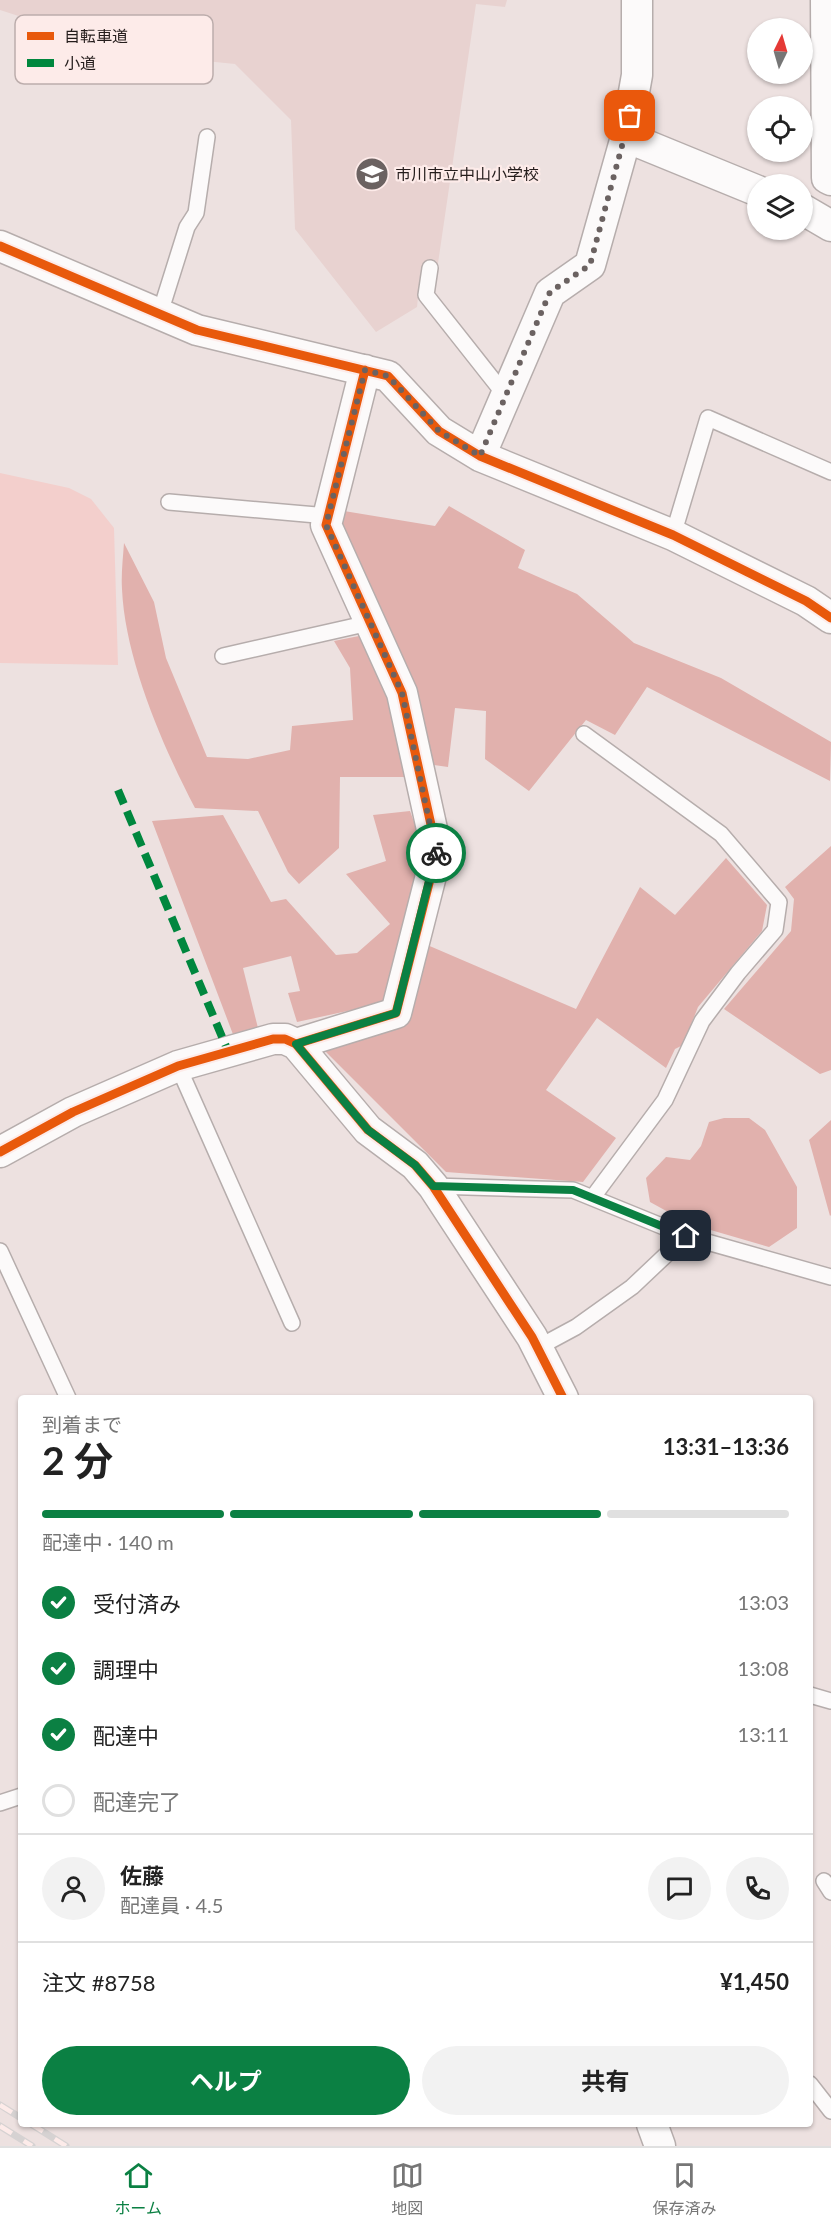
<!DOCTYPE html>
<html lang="ja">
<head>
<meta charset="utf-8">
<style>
	:root { --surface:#fff; --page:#f2f2f2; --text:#222; --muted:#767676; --line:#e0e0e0; --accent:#0b8043 }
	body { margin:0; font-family:Lato,"Noto Sans JP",sans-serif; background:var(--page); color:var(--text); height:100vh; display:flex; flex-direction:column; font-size:22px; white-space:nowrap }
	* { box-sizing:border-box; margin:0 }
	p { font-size:20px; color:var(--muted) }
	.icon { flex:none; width:33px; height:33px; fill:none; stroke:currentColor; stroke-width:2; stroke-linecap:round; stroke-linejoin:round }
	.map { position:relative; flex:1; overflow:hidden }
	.details { position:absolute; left:18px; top:1395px; width:795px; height:732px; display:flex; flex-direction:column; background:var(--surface); border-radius:6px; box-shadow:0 2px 4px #0004 }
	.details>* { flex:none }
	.needle { width:39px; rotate:5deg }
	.controls { position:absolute; left:747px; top:18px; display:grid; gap:12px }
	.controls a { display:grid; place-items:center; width:66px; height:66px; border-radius:50%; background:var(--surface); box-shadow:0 2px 4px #0004; font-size:30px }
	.pin { position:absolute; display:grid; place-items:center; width:51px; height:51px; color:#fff; margin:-26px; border-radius:12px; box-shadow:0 3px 9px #0006 }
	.courier { position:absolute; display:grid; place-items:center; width:60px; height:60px; margin:-30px; border:4px solid #0b8043; border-radius:50%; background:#fff; color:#222; box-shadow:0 2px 8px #0007 }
	.head em { font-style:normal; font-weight:700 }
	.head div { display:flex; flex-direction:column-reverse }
	.head { display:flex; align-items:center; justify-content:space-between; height:102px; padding:0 24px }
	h1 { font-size:39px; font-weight:700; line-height:45px }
	.bar { display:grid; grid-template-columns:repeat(4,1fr); gap:9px 6px; align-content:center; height:72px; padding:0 24px }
	.bar i { height:8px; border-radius:4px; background:var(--line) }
	.bar .current { background:var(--accent) }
	.bar p { grid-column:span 4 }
	.line { display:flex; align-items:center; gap:15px; padding:0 24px; border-top:2px solid var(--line) }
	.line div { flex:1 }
	.round { display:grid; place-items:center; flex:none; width:63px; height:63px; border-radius:32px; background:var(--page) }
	ol { padding:0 24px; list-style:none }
	li { display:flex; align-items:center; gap:18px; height:66px }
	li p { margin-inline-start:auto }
	li .icon { padding:6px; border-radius:50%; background:var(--accent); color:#fff; stroke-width:4 }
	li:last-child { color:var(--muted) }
	li i { width:33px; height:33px; border:3px solid var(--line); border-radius:50% }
	.cta { display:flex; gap:12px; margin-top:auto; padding:12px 24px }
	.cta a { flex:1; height:69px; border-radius:36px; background:var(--accent); color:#fff; font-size:24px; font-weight:700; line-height:69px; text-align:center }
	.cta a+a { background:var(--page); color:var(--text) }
	.dock { display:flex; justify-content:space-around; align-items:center; height:84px; border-top:2px solid var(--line); background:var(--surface); font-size:16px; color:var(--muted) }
	.dock a { display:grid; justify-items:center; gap:3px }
	.dock .current { color:var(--accent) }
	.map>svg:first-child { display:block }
	.built { fill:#e8d2d0 }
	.green { fill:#f3cfcc }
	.forest { fill:#e1b1ad }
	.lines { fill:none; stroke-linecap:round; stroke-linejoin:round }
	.lane-casing { stroke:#b6adac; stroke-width:18 }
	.street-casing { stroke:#b6adac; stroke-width:33 }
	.lane { stroke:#fcfafa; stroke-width:15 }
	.street { stroke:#fcfafa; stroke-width:30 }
	.rail-casing { stroke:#d6d2d2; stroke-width:7 }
	.rail { stroke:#fdebe9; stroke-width:4.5; stroke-dasharray:14; stroke-linecap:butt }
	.quiet { stroke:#00873e; stroke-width:8; stroke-dasharray:15 8; stroke-linecap:butt }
	.cycleway-casing { stroke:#fdebe9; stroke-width:13 }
	.cycleway { stroke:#e8590c; stroke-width:9 }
	.done { stroke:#6b6261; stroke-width:6; stroke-dasharray:0 10.8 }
	.route { stroke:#0b8043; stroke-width:8 }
	.labels { text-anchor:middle; stroke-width:4.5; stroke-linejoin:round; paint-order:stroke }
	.poi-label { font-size:16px; fill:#251d1c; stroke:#fdebe9; text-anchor:start }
	.key { fill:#fdebe9; stroke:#bcadac; stroke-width:1.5 }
	.key-label { font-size:16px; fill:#251d1c }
</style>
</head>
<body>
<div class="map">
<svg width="831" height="2146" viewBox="0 0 831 2146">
	<rect width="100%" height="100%" fill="#ede1e0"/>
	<path class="built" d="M 0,0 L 507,0 L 505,7 L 476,4 L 437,270 L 421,267 L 417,307 L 376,332 L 295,229 L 291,120 L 235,64 L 136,54 L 0,10 Z"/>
	<path class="green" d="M 0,473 L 69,488 L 91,499 L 114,528 L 118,665 L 0,663 Z"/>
	<path class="forest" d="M 449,506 L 525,550 L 518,568 L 577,594 L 634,643 L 721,678 L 831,742 L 830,781 L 647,687 L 615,735 L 586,720 L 529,791 L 485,759 L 486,711 L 455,708 L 448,767 L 434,765 L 415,693 L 342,528 L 344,511 L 435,526 Z
		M 124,543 L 154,602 L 166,658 L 207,757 L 248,759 L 290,750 L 292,726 L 353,720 L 350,668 L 334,641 L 359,636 L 386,693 L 409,777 L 340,777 L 339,848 L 299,884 L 288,872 L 258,811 L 195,808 C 163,747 125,659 122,589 C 121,574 123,558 124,543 Z
		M 410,811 L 425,852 L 384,1003 L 297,1022 L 288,993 L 300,991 L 291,956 L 243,968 L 258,1028 L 234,1037 L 152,821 L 223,815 L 271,902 L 286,899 L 336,955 L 357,953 L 390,924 L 346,874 L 386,861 L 373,815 Z
		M 831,846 L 831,1070 L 820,1074 L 724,1009 L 791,931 L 794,899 L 785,887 Z
		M 726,858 L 767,905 L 762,931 L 698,1007 L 683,1045 L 675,1049 L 666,1068 L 597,1018 L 546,1090 L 616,1138 L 583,1182 L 446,1172 L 321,1047 L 407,1022 L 425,944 L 576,1009 L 640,887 L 675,915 Z
		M 724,1118 L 749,1118 L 765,1130 L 797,1187 L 797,1228 L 769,1247 L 690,1224 L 650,1202 L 646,1178 L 666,1157 L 690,1160 L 701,1146 L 709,1122 Z
		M 831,1120 L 831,1215 L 830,1216 L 809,1140 Z"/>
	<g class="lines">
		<defs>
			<path id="lane" d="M 430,268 L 426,295 L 505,395
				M 160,313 L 187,227 L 196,213 L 207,137
				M 169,502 L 328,516
				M 673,535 L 708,418 L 831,472
				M 223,656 L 369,623
				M 584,734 L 721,834 L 779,902 L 775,930 L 738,973 L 702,1021 L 665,1100 L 593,1197
				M 178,1066 L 292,1323
				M 433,1186 L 573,1190 L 686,1236 L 831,1277
				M 0,1251 L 68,1398
				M 537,1348 L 576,1327 L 632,1287 L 686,1236
				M 810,1695 L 831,1701
				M 0,1803 L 21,1796
				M 824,1881 L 831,1892
				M 810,2084 L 831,2111"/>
			<path id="street" d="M 826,0 L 827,178 L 831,180
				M 626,137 L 758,191
				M 802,209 L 831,226
				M 0,246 L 197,330 L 388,376 L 439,431 L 480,456 L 673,535 L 806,601 L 831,618
				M 480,456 L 550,293 L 590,265 L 626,137 L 637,75 L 637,0
				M 296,1044 L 396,1013 L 437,852 L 402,693 L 326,525 L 365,370
				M 0,1152 L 73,1112 L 178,1066 L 273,1039 L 285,1039 L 296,1044 L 368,1130 L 415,1165 L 433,1186 L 532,1337 L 563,1398
				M 652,2124 L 660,2146"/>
		</defs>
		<use href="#lane" class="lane-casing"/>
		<use href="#street" class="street-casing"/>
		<use href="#lane" class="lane"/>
		<use href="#street" class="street"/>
		<defs>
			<path id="rail" d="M 0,2105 L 21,2118
				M 31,2124 L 66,2146
				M 0,2126 L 32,2146"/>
		</defs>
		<use href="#rail" class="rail-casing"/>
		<use href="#rail" class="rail"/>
		<path class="quiet" d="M 118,790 L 228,1051"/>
		<defs>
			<path id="cycleway" d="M 0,246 L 197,330 L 388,376 L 439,431 L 480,456 L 673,535 L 806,601 L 831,618
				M 296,1044 L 396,1013 L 437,852 L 402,693 L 326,525 L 365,370
				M 0,1152 L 73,1112 L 178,1066 L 273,1039 L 285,1039 L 296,1044 L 368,1130 L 415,1165 L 433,1186 L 532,1337 L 563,1398"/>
		</defs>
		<use href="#cycleway" class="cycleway-casing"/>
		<use href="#cycleway" class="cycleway"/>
	</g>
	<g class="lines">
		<path class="done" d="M 436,853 L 402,693 L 326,525 L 365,370 L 388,376 L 439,431 L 480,456 L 550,292 L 590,265 L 630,116"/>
		<path class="route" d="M 436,853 L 396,1013 L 296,1044 L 368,1130 L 415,1165 L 433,1186 L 573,1190 L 686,1236"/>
	</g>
	<defs>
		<symbol id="school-disc" viewBox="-11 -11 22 22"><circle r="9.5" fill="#6b6261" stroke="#fdebe9"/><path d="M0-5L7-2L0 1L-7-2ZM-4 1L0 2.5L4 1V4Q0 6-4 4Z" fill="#fff"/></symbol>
	</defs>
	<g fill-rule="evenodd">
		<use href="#school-disc" x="353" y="155" width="38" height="38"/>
	</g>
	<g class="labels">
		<g class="poi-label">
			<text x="395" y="180">市川市立中山小学校</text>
		</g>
	</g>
	<rect x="15" y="15" width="198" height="69" rx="9" class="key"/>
	<rect x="27" y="32" width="27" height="8" fill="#e8590c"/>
	<rect x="27" y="59" width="27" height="8" fill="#00873e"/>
	<g class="key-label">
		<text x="64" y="42">自転車道</text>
		<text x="64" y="69">小道</text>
	</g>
</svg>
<div class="controls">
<a><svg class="needle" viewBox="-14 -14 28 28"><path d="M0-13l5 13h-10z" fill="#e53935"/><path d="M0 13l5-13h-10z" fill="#767676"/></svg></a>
<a><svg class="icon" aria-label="locate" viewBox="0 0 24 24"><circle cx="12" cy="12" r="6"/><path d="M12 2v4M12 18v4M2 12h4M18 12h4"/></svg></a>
<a><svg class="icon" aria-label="layers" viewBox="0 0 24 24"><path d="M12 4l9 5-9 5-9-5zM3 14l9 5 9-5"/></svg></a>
</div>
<div class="pin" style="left:630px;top:116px;background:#ea580c"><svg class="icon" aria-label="bag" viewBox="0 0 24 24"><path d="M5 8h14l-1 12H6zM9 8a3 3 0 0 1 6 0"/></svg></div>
<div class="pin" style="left:686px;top:1236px;background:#1f2937"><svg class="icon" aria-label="home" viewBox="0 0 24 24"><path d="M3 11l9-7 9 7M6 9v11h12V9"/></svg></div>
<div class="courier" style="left:436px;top:853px"><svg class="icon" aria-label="bike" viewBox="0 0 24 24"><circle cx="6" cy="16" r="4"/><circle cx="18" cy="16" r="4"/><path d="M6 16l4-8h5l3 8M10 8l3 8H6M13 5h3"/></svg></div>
<section class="details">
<div class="head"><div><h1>2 分</h1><p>到着まで</p></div><em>13:31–13:36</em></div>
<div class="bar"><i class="current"></i><i class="current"></i><i class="current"></i><i></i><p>配達中 · 140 m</p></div>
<ol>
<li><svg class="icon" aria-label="check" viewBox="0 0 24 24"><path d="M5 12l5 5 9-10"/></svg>受付済み<p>13:03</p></li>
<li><svg class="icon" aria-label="check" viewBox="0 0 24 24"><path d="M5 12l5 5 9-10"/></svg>調理中<p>13:08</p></li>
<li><svg class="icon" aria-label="check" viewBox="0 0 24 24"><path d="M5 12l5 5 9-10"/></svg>配達中<p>13:11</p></li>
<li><i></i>配達完了</li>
</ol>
<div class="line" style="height:108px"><a class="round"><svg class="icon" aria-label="person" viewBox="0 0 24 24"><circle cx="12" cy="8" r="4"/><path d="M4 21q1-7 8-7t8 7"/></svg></a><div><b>佐藤</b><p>配達員 · 4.5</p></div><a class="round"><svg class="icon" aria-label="chat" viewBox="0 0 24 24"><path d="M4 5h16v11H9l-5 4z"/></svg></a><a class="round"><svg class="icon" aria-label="phone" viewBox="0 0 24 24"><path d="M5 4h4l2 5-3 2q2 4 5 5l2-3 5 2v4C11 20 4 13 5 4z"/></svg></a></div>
<div class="line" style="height:78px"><div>注文 #8758</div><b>¥1,450</b></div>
<div class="cta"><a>ヘルプ</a><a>共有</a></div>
</section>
</div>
<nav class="dock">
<a class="current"><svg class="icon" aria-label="home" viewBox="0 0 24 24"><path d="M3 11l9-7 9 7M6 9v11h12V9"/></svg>ホーム</a>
<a><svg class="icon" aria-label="map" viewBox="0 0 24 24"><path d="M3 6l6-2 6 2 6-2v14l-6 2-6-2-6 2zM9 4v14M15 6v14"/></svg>地図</a>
<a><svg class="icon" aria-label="saved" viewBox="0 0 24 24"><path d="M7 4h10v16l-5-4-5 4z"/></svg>保存済み</a>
</nav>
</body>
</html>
